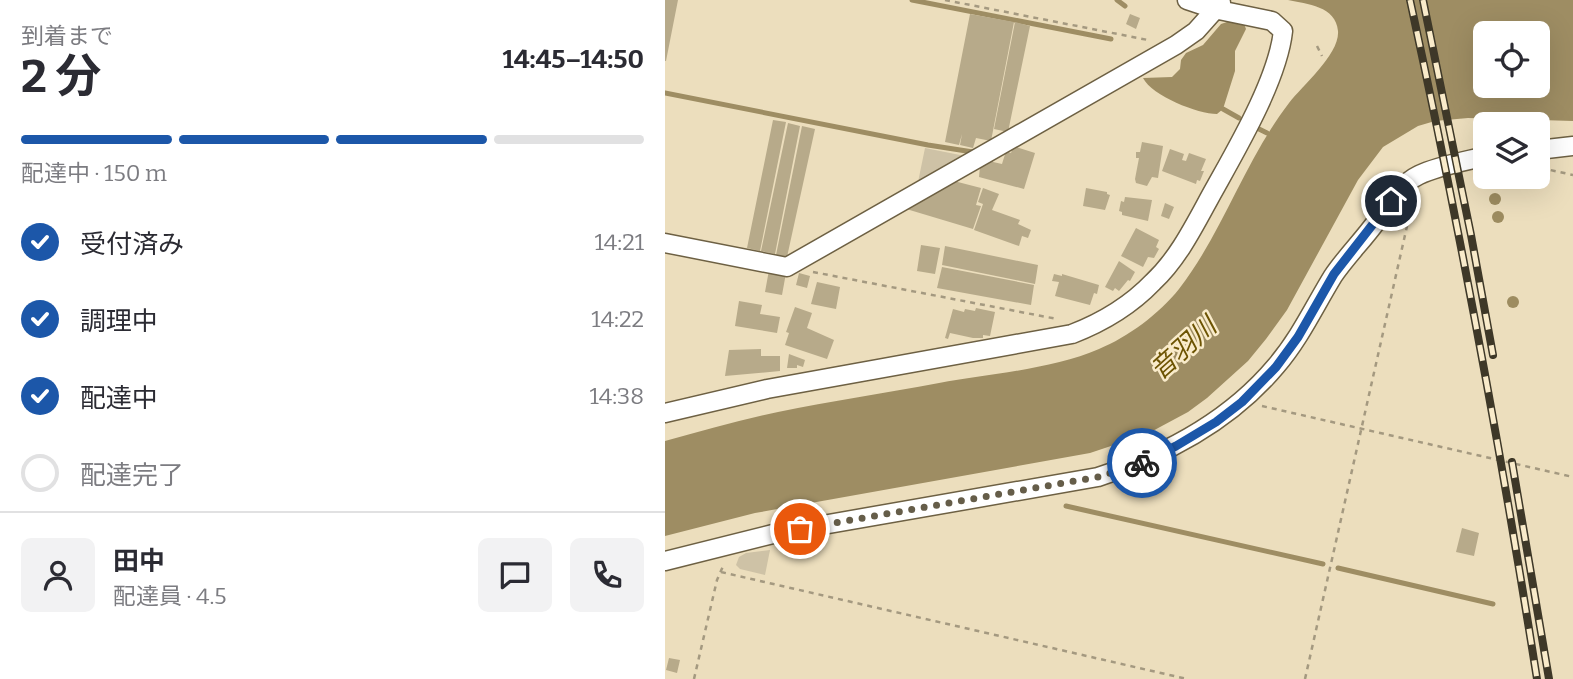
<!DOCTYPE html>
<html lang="ja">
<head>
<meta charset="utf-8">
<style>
	:root { --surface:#fff; --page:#f2f2f3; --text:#2b2b33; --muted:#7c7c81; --line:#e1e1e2; --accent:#1c57a9 }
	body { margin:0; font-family:Bitter,"Noto Sans JP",serif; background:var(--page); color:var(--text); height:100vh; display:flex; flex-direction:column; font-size:26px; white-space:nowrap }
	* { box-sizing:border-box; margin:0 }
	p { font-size:23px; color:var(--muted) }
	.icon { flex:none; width:38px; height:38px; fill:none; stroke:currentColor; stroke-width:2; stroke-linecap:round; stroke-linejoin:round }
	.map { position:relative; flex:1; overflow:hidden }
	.panel { display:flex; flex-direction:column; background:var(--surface); width:665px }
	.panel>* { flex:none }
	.fabs { position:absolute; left:808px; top:21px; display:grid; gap:14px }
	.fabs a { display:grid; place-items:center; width:77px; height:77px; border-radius:10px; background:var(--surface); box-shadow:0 7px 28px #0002; font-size:35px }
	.pin { position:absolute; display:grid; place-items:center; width:60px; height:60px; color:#fff; margin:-30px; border:4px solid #fff; border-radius:50%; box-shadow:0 2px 7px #0007 }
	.courier { position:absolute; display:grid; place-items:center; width:70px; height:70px; margin:-35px; border:5px solid #1c57a9; border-radius:50%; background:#fff; color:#222; box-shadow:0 2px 9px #0007 }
	.head em { font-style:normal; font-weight:700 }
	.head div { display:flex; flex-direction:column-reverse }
	.head { display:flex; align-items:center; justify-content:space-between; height:119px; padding:0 21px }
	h1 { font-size:46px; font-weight:700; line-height:52px }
	.bar { display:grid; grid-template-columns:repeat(4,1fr); gap:10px 7px; align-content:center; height:84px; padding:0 21px }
	.bar i { height:9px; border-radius:5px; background:var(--line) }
	.bar .current { background:var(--accent) }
	.bar p { grid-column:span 4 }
	.line { display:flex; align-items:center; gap:18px; padding:0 21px; border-top:2px solid var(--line) }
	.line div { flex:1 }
	.round { display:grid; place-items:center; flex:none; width:74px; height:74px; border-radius:10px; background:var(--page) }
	ol { padding:0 21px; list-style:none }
	li { display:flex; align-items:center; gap:21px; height:77px }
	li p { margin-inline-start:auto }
	li .icon { padding:7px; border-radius:50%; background:var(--accent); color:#fff; stroke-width:4 }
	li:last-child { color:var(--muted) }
	li i { width:38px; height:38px; border:4px solid var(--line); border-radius:50% }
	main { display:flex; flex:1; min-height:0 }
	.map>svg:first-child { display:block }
	.green { fill:#cec2a6 }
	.water { fill:#9e8d63; fill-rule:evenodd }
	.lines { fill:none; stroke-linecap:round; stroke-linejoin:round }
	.stream { stroke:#9e8d63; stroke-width:5 }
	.building { fill:#b7aa8a }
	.street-casing { stroke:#6d6043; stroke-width:21 }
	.path { stroke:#a49980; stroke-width:2.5; stroke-dasharray:5 5; stroke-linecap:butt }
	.street { stroke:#fff; stroke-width:18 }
	.rail-casing { stroke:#3e3828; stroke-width:8 }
	.rail { stroke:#f9ebca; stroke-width:5; stroke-dasharray:16; stroke-linecap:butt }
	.tree { fill:#9d8c60 }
	.done { stroke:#655d49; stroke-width:7; stroke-dasharray:0 12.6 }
	.route { stroke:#1c57a9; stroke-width:9 }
	.labels { text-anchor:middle; stroke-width:5; stroke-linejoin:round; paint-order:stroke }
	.water-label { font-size:26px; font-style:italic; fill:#6c5302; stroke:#f9ebca }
</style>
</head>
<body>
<main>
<section class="panel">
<div class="head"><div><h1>2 分</h1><p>到着まで</p></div><em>14:45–14:50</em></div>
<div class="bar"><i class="current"></i><i class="current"></i><i class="current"></i><i></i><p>配達中 · 150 m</p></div>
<ol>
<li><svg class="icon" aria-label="check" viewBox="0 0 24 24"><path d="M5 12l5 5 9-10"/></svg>受付済み<p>14:21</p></li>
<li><svg class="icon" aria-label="check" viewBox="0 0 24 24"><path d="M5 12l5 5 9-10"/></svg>調理中<p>14:22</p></li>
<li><svg class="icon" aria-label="check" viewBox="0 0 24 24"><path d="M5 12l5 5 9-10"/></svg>配達中<p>14:38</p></li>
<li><i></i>配達完了</li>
</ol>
<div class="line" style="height:126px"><a class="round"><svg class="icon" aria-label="person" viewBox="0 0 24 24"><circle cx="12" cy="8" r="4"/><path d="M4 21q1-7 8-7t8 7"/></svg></a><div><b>田中</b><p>配達員 · 4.5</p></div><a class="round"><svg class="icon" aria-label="chat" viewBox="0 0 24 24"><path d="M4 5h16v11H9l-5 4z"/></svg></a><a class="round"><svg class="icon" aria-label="phone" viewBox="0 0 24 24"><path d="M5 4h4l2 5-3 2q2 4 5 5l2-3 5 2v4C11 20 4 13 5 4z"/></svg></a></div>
</section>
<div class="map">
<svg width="908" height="679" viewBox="0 0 908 679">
	<rect width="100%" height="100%" fill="#ecdebd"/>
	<path class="green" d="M 260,148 L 305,157 L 252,187 Z
		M 105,550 L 100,575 L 75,569 L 71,565 L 74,557 L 81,553 Z"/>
	<path class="water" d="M 623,0 L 908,0 L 908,121 L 803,118 L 770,121 L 753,126 L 718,147 L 693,180 L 622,310 L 601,339 L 583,361 L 542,398 L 523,412 L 482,434 L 425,453 L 90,513 L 0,536 L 0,441 C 37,431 75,420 113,412 C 166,401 220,393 274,383 C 324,374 388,369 434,349 C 463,337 494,314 514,289 C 558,232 580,160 624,103 C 638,85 675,54 673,31 C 671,6 642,4 623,0 ZM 873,33 L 873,86 L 821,86 L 821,33 Z
		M 565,21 L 579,24 L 581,29 L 570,51 L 570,71 L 558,109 L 552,114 C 533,114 487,96 478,78 L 507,77 L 515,69 L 516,60 L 521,53 L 538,45 L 556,24 Z"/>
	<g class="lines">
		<path class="stream" d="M 247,0 L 446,39
			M 452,0 L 460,6
			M 0,93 L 263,145 L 308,152
			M 558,109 L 574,118
			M 592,128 L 602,133
			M 401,506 L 658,564
			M 673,568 L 828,604"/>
	</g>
	<path class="building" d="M 0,0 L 13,0 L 1,61 L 0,61 Z
		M 305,14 L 349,22 L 326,141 L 311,138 L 308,148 L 295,145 L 297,134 L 294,145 L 280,142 Z
		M 465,14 L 475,18 L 471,29 L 461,24 Z
		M 350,22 L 365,26 L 343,132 L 329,129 Z
		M 108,120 L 121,122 L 95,251 L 82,248 Z
		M 123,123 L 135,126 L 110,254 L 96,251 Z
		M 137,126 L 150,129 L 122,257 L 111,255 Z
		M 477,142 L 498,146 L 493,178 L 487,177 L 482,186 L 471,183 L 470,179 L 474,158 L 471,158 L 471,152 L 475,152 Z
		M 348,146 L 370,153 L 359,189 L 314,177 L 315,166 L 318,166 L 327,158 L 328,162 L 337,164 L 341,151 L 346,153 Z
		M 505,149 L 519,154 L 517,160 L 521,161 L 524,153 L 541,159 L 536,171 L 539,171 L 535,181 L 532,180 L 531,184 L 497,171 Z
		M 289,181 L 316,188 L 311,205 L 316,206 L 308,229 L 238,208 Z
		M 318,188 L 334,194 L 327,210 L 355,220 L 353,224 L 366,230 L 363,238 L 357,236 L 354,246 L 309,230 L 318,204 L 313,202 Z
		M 421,188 L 442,192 L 442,194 L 445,195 L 440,210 L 418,206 Z
		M 460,197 L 487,200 L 483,221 L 457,215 L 457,212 L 454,211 L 456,201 L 459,202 Z
		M 500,203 L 509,207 L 504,219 L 496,216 Z
		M 471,228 L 494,240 L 491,247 L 494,249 L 489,258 L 483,257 L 478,267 L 456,256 Z
		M 256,245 L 275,248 L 270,274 L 252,271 Z
		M 280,246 L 373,265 L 370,284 L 277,265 Z
		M 454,261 L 470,272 L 465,281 L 463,280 L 454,291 L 450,288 L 448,291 L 440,287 Z
		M 277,267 L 369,285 L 366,305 L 272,288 Z
		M 104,270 L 121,273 L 117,295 L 100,292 Z
		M 134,273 L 145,276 L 142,288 L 131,285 Z
		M 389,274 L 397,276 L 397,274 L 434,285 L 432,294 L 429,293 L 425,305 L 390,296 L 394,282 L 387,281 Z
		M 152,282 L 175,287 L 171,309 L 146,304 Z
		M 74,301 L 97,305 L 95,314 L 115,317 L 112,333 L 70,326 Z
		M 130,307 L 147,313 L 142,328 L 169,340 L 162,359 L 120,345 L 124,333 L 121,332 Z
		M 311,308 L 330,312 L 325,336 L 318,335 L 318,338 L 308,338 L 285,333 L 283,339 L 280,338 L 288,309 L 299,312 L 300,309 L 310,311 Z
		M 96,349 L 96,356 L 115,356 L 115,371 L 60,376 L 64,350 Z
		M 124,354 L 140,360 L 138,367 L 132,365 L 132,368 L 122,368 Z
		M 797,528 L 814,533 L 809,556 L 791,552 Z
		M 4,658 L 15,660 L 12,673 L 1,670 Z"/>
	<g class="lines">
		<defs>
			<path id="street" d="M 873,150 L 908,146
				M 0,243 L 122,267 L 511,45 L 531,31 L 556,3
				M 0,413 L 102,389 L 407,334 C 438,322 465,306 488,282 C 515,257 532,220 550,188 C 574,145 613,78 618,31 L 607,21 L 549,9 L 522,0
				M 0,561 L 112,533 L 433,477 C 501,455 564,422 611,366 C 635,338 649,307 668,276 C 680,258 698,240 711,222 C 723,206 735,184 754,175 C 772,166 801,161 821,156"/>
		</defs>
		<use href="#street" class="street-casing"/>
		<path class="path" d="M 280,0 L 483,40
			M 652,46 L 657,56
			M 876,168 L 908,175
			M 148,272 L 392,319
			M 597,406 L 908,477
			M 56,572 L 522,679
			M 29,679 L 52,580 L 59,564
			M 640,679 L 747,204"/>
		<use href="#street" class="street"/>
		<defs>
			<path id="rail" d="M 745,0 C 794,225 836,451 872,679
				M 758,0 L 806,235 L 828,355
				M 847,462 L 884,679"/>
		</defs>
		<use href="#rail" class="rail-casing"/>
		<use href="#rail" class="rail"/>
	</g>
	<g class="tree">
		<circle cx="830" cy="199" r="6"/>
		<circle cx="833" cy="217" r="6"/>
		<circle cx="848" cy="302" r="6"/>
	</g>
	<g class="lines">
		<path class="done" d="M 135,529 L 433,477 L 477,463"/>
		<path class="route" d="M 477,463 L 511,446 L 551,422 L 577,402 L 611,367 L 633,337 L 669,274 L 726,201"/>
	</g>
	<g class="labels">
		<g class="water-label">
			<text transform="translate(518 348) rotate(-42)" y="9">音羽川</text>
		</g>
	</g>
</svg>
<div class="fabs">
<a><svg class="icon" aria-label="locate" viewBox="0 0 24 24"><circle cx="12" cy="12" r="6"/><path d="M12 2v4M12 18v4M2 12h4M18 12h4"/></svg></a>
<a><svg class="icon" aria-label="layers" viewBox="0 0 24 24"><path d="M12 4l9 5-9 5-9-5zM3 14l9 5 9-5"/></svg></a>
</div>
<div class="pin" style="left:135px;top:529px;background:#ea580c"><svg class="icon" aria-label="bag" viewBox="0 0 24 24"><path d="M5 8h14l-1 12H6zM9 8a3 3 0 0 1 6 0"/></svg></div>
<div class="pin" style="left:726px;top:201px;background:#1f2937"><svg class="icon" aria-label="home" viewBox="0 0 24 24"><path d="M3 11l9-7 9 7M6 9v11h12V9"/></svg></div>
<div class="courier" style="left:477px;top:463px"><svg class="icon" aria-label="bike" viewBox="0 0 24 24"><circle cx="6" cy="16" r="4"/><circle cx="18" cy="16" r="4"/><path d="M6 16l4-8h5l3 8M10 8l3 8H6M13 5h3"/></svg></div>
</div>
</main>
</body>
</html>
